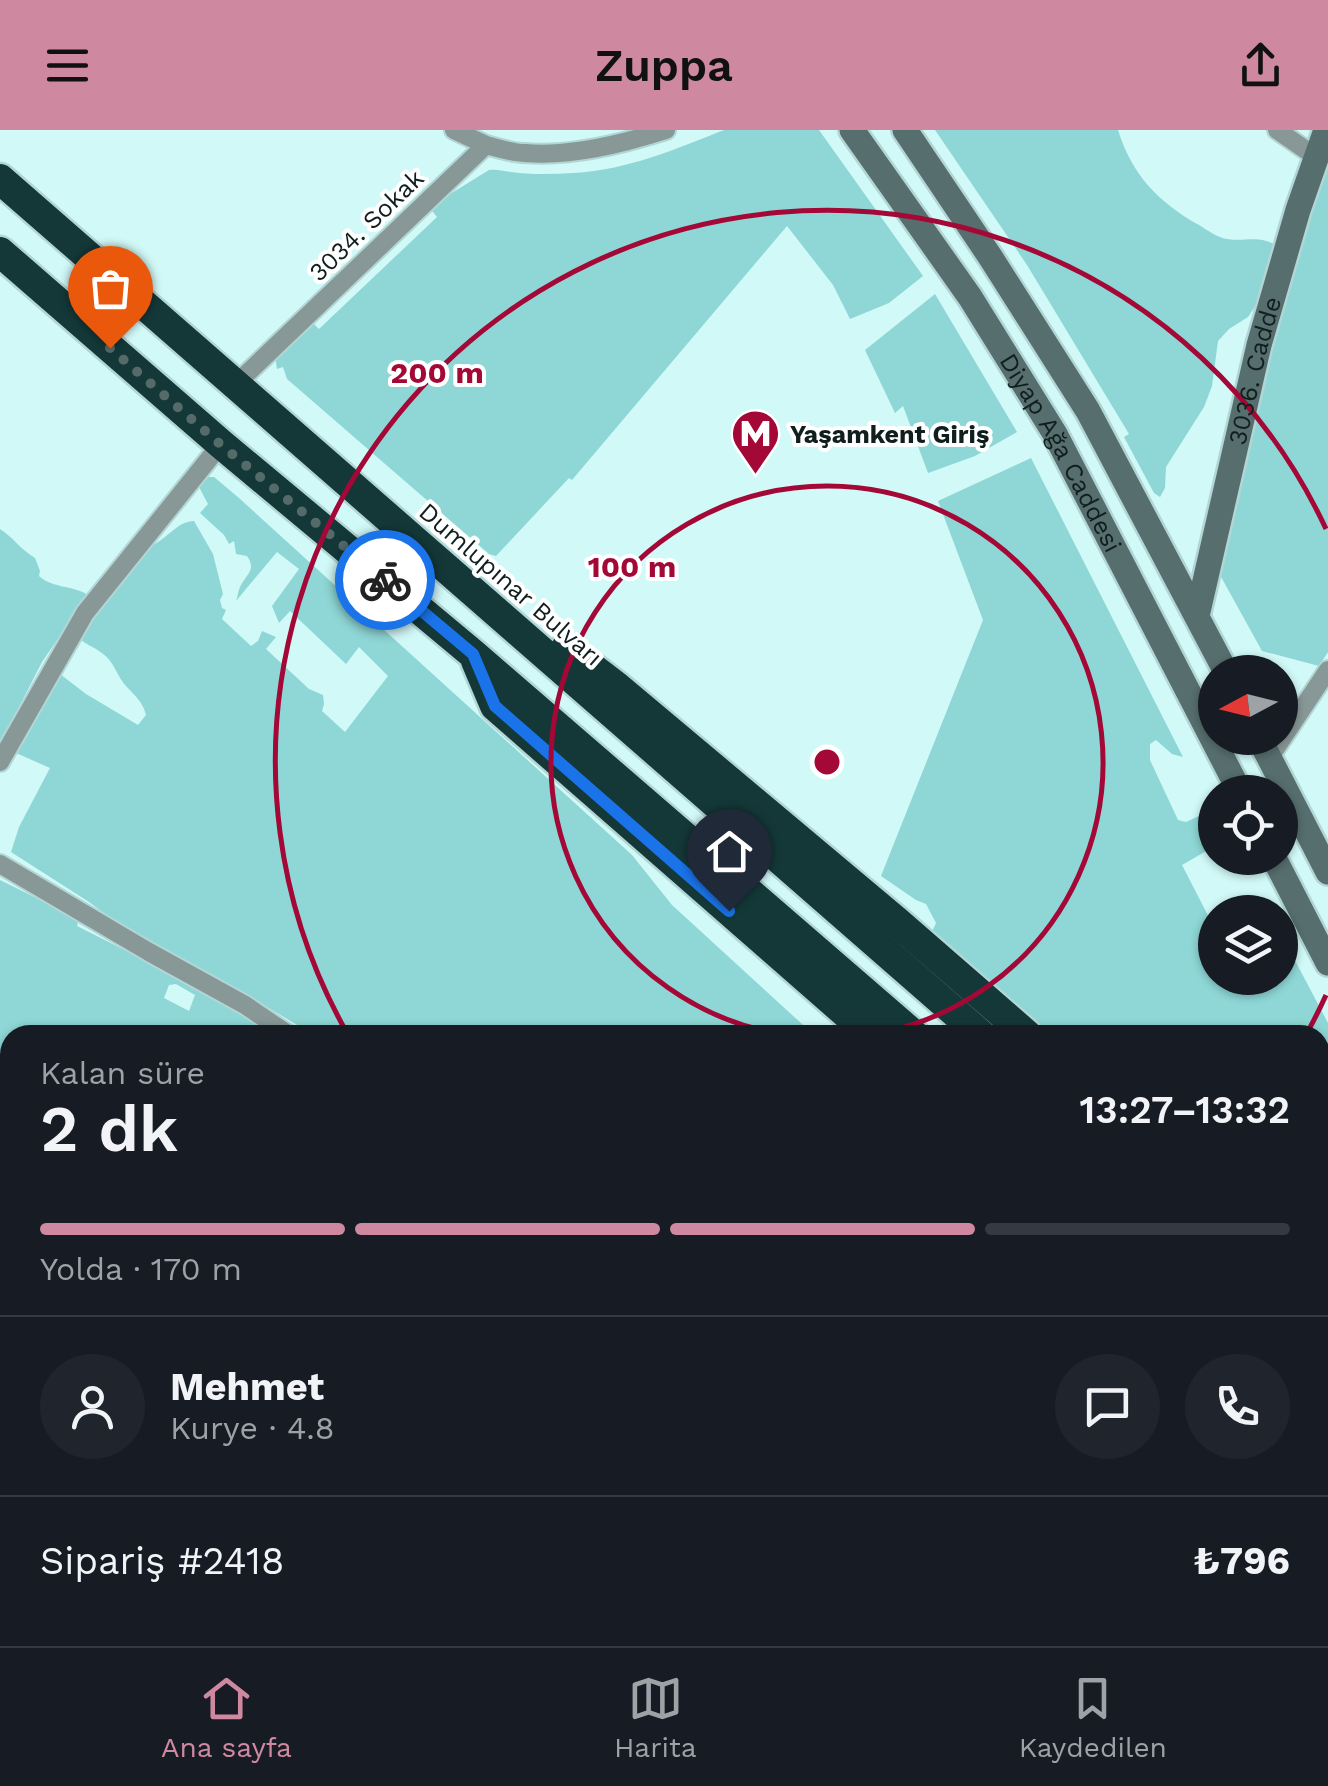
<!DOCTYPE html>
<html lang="tr">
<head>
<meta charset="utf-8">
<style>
	:root { --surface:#171b24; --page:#20242c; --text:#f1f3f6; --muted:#9ea1a6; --line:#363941; --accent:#ce89a0 }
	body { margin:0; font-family:"Work Sans",sans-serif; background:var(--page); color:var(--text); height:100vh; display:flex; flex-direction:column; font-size:38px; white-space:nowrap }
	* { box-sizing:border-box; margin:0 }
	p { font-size:32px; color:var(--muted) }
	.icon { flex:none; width:55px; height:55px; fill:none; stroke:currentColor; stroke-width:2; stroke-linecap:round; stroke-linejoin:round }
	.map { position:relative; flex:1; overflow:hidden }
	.side { position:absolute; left:0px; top:895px; width:1330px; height:622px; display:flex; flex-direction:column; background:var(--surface); border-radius:30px 30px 0 0; box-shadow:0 2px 8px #0004 }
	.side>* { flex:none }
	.needle { width:65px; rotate:263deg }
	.fabs { position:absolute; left:1198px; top:525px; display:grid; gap:20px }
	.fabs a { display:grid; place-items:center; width:100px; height:100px; border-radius:50%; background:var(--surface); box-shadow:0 2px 8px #0004; font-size:50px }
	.pin { position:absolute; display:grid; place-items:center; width:85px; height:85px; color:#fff; margin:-102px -42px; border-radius:50% 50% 50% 0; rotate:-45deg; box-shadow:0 0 10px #0007 }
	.pin .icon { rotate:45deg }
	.courier { position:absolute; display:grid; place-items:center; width:100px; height:100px; margin:-50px; border:8px solid #1a73e8; border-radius:50%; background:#fff; color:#222; box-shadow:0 2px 12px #0007 }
	.head em { font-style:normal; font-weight:600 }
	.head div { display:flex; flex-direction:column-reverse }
	.head { display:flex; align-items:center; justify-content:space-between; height:170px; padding:0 40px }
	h1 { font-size:65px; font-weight:600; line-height:75px }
	.bar { display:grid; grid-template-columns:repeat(4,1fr); gap:15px 10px; align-content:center; height:120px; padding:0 40px }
	.bar i { height:12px; border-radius:8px; background:var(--line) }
	.bar .current { background:var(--accent) }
	.bar p { grid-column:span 4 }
	.line { display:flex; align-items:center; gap:25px; padding:0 40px; border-top:2px solid var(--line) }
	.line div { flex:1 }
	.round { display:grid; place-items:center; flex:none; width:105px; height:105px; border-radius:52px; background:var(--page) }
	header { display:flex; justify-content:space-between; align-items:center; height:130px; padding:0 40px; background:var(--accent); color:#111; font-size:45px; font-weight:600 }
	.tab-bar { display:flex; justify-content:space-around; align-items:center; height:140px; border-top:2px solid var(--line); background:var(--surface); font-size:28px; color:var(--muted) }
	.tab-bar a { display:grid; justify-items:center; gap:5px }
	.tab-bar .current { color:var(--accent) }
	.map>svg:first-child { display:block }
	.green { fill:#8ed7d6; fill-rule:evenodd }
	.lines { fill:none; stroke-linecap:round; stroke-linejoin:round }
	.highway-tunnel { stroke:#b4d8d7; stroke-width:30; stroke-dasharray:30 15; stroke-linecap:butt }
	.street-casing { stroke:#b2d6d5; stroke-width:22 }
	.secondary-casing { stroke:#b2d6d5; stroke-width:30 }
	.highway-casing { stroke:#b2d6d5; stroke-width:35 }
	.street { stroke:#889897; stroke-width:18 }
	.secondary { stroke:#566e6d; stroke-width:25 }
	.highway { stroke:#143838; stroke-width:30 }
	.done { stroke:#546b6a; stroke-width:10; stroke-dasharray:0 18 }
	.route { stroke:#1a73e8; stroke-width:12 }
	.ring { fill:none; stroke:#a40837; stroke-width:5 }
	.labels { text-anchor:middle; stroke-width:8; stroke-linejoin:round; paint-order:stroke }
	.street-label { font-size:25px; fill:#101f1e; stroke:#fff }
	.poi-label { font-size:25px; font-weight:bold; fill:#101f1e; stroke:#fff; text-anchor:start }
	.centre { fill:#a40837; stroke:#fff; stroke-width:5 }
	.ring-label { font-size:30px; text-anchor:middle; font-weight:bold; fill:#a40837; stroke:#fff; stroke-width:8; stroke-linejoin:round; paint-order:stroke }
</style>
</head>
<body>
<header><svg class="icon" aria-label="menu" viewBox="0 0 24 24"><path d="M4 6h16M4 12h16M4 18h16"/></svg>Zuppa<svg class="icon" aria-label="share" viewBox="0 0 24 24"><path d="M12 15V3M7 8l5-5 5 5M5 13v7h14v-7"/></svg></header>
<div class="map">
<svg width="1328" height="1516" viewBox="0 0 1328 1516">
	<rect width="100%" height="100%" fill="#d1f9f8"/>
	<path class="green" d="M 724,0 L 819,0 L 923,146 L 889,173 L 850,189 L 833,155 L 787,96 L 572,350 L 569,348 L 496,426 L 489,424 L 287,249 L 283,237 L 277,239 L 275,226 L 310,190 L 319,199 L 437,87 L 429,77 L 489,40 C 497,39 503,41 511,42 C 532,45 553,44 574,43 C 627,40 676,19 724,0 Z
		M 935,0 L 1118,0 C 1132,45 1158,72 1199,95 C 1207,100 1218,108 1227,109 C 1245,112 1257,105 1274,114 L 1256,175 L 1248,187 L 1229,199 L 1218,211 L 1212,256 L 1204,277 L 1166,337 L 1165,358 L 1160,367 L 1154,363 L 1124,307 L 1129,304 L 1027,135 Z
		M 1328,16 L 1328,522 L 1319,536 L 1262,521 L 1220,445 L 1250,280 Z
		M 935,164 L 1017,302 L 975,326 L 928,343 L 903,276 L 895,283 L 865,220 Z
		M 1031,328 L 1183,627 L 1172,624 L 1156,610 L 1150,614 L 1150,630 L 1178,690 L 1186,692 L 1214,679 L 1215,681 L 1215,716 L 1182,735 L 1215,799 L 1215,848 L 1280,848 L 1280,802 L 1328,893 L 1328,1144 L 1320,1137 L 1320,905 L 1047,905 L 931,804 L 936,793 L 926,774 L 916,770 L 881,746 L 983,490 L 938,371 Z
		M 207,347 L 214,347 L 239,368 L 632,725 L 672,775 L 814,905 L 314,905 L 220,849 L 116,792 L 89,772 L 11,722 L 19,697 L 50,638 L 16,623 L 60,544 L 86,564 L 138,595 L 146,585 C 142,567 127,561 119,546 C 113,535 110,528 99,521 C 92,516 86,515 79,508 L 80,502 L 147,417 C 166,412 176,391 194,391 L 213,424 L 223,464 L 220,470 L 222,478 L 226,480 L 222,489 L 251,516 L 258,511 L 262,501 L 276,507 L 266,519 L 309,559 L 323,565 L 324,574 L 322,581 L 345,602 L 388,546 L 359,517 L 346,534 L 290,481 L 279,493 L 272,476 L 299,439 L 277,422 L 236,471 C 238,466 238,461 240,457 C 246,444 257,440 247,426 L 236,424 L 234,411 L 229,414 L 224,405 L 200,383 L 208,374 L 199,357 Z
		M 0,399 C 14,408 21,420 35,428 L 40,441 L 39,446 C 54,459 73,455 88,465 L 42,532 L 0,614 Z
		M 0,750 L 79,789 L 77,796 L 200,858 L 272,905 L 10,905 L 10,990 L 0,985 ZM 176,854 L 195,865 L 189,881 L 164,868 L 169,855 Z
		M 0,1023 L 10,1029 L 10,1175 L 0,1170 Z
		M 0,1196 L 10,1201 L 10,1508 L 651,1508 L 654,1516 L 0,1516 Z
		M 678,1508 L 987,1508 L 987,1516 L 682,1516 Z"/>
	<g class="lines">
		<path class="highway-tunnel" d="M 1320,1203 L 1328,1210
			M 1320,1254 L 1328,1261"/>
		<defs>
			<path id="street" d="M 454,0 L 486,15
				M 1277,0 L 1316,27
				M 236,254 L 486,15 C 498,18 512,23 525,23 C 571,27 622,14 666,0
				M 1270,627 L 1328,540
				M 0,632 L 85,483 L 221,314
				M 0,734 L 149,822 L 245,875 L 289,905
				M 0,1001 L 10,1005
				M 0,1187 L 10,1191
				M 663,1508 L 667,1516
				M 1178,1516 L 1180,1508
				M 1315,1516 L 1315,1508"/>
			<g id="secondary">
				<path id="s1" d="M 852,0 L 970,167 L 1055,304 L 1240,662"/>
				<path d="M 905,0 L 991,128 L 1088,281 L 1226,542"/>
				<path id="s2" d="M 1197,486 L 1259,215 L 1298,80 L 1326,0"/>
				<path d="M 1259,608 L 1328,742"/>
				<path d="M 1274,728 L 1328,833"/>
				<path d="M 1320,1159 L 1328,1163"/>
				<path d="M 1320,1275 L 1328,1275"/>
			</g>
			<path id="highway" d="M 0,49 L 981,905
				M 0,122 L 221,314 L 473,524 L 914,905
				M 566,518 L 617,557 L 896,791 L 1027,905
				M 476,531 L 495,576 L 871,905
				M 1320,1291 L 1328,1298"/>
		</defs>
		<use href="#street" class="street-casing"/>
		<use href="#secondary" class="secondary-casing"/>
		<use href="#highway" class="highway-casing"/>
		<use href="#street" class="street"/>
		<use href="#secondary" class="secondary"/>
		<use href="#highway" class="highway"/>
	</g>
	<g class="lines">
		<path class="done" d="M 110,218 L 220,314 L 385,450"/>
		<path class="route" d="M 385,450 L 473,524 L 495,576 L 729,781"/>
	</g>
	<g class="ring">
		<path d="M786 905A276 276 0 1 1 868 905"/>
		<path d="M1326 865A551 551 0 0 1 1307 903M347 903A551 551 0 1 1 1326 399"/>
	</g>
	<defs>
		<symbol id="metro-pin" viewBox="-11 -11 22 30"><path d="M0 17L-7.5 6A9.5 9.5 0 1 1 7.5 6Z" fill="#a40837" stroke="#fff"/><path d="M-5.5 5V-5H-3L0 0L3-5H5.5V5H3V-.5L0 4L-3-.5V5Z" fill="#fff"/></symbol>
	</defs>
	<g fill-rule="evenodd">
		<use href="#metro-pin" x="728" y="276" width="55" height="75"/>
	</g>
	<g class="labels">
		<g class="street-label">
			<text transform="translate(366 95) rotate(-44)" y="9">3034. Sokak</text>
			<text dy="9" stroke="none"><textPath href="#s2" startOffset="252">3036. Cadde</textPath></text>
			<text dy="9" stroke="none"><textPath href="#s1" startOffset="385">Diyap Ağa Caddesi</textPath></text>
			<text transform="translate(511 454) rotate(41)" y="9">Dumlupınar Bulvarı</text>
		</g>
		<g class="poi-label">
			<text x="790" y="313">Yaşamkent Giriş</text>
		</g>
	</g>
	<circle cx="827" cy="632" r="15" class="centre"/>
	<g class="ring-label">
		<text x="437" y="253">200 m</text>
		<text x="632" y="447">100 m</text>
	</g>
</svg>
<div class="fabs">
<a><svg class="needle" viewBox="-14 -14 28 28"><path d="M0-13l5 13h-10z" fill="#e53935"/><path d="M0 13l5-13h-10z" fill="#9ea1a6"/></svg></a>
<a><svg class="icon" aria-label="locate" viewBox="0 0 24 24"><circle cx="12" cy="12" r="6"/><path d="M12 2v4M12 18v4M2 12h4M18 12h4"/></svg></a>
<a><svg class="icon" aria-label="layers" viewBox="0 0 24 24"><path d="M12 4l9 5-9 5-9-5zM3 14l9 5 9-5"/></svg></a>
</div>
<div class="pin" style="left:110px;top:218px;background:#ea580c"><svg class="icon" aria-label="bag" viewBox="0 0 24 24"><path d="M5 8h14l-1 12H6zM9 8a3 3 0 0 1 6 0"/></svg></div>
<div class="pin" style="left:729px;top:781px;background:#1f2937"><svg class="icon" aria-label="home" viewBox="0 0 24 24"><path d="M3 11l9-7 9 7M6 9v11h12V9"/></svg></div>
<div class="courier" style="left:385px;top:450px"><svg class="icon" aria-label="bike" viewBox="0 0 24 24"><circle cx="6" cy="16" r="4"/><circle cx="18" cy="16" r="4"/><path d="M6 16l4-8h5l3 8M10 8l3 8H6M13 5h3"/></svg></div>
<section class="side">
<div class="head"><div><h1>2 dk</h1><p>Kalan süre</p></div><em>13:27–13:32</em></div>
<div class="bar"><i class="current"></i><i class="current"></i><i class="current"></i><i></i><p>Yolda · 170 m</p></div>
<div class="line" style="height:180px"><a class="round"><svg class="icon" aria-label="person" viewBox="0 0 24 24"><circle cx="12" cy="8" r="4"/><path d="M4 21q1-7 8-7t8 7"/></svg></a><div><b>Mehmet</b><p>Kurye · 4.8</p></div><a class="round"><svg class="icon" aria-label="chat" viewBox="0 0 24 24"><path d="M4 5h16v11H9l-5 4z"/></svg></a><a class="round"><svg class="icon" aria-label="phone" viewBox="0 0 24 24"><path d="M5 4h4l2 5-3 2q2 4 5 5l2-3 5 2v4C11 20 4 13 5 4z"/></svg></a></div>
<div class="line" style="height:130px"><div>Sipariş #2418</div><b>₺796</b></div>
</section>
</div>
<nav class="tab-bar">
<a class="current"><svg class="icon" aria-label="home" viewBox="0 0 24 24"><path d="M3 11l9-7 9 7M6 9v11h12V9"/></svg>Ana sayfa</a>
<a><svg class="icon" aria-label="map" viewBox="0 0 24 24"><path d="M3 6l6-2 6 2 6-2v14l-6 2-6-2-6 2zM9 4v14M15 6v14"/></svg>Harita</a>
<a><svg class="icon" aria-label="saved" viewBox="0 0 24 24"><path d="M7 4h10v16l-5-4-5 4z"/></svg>Kaydedilen</a>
</nav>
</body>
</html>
